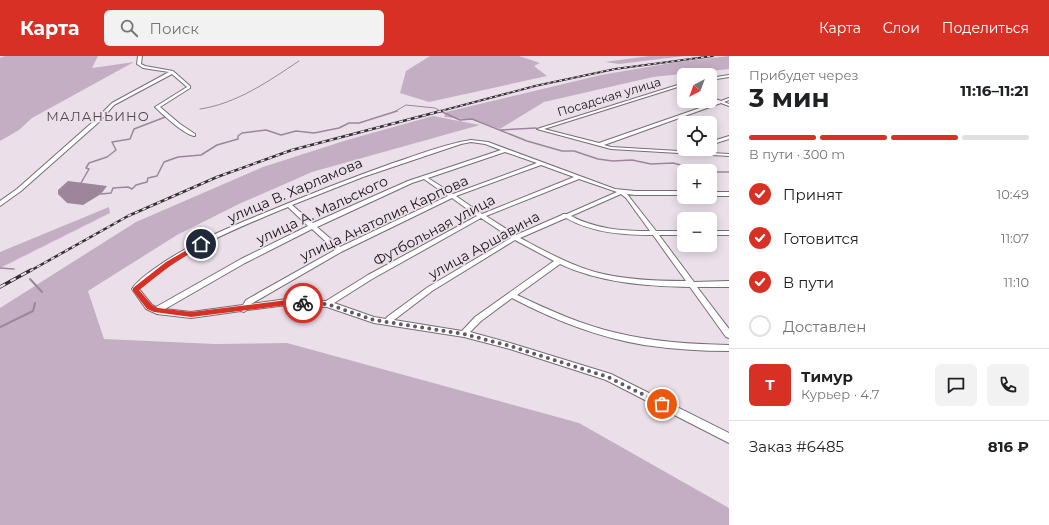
<!DOCTYPE html>
<html lang="ru">
<head>
<meta charset="utf-8">
<style>
	:root { --surface:#fff; --page:#f2f2f2; --text:#202124; --muted:#757577; --line:#e0e0e0; --accent:#d93025 }
	body { margin:0; font-family:Montserrat,sans-serif; background:var(--page); color:var(--text); height:100vh; display:flex; flex-direction:column; font-size:15px; white-space:nowrap }
	* { box-sizing:border-box; margin:0 }
	p { font-size:13px; color:var(--muted) }
	.icon { flex:none; width:22px; height:22px; fill:none; stroke:currentColor; stroke-width:2; stroke-linecap:round; stroke-linejoin:round }
	.map { position:relative; flex:1; overflow:hidden }
	.drawer { display:flex; flex-direction:column; background:var(--surface); width:320px }
	.drawer>* { flex:none }
	.needle { width:26px; rotate:221deg }
	.tools { position:absolute; left:677px; top:12px; display:grid; gap:8px }
	.tools a { display:grid; place-items:center; width:40px; height:40px; border-radius:6px; background:var(--surface); box-shadow:0 2px 10px #0003; font-size:20px }
	.pin { position:absolute; display:grid; place-items:center; width:34px; height:34px; color:#fff; margin:-17px; border:2px solid #fff; border-radius:50%; box-shadow:0 1px 4px #0007 }
	.courier { position:absolute; display:grid; place-items:center; width:40px; height:40px; margin:-20px; border:3px solid #d93025; border-radius:50%; background:#fff; color:#222; box-shadow:0 1px 5px #0007 }
	.overview em { font-style:normal; font-weight:700 }
	.overview div { display:flex; flex-direction:column-reverse }
	.overview { display:flex; align-items:center; justify-content:space-between; height:68px; padding:0 20px }
	h1 { font-size:26px; font-weight:700; line-height:30px }
	.bar { display:grid; grid-template-columns:repeat(4,1fr); gap:6px 4px; align-content:center; height:48px; padding:0 20px }
	.bar i { height:5px; border-radius:3px; background:var(--line) }
	.bar .current { background:var(--accent) }
	.bar p { grid-column:span 4 }
	.line { display:flex; align-items:center; gap:10px; padding:0 20px; border-top:1px solid var(--line) }
	.line div { flex:1 }
	.round { display:grid; place-items:center; flex:none; width:42px; height:42px; border-radius:6px; background:var(--page) }
	ol { padding:0 20px; list-style:none }
	li { display:flex; align-items:center; gap:12px; height:44px }
	li p { margin-inline-start:auto }
	li .icon { padding:4px; border-radius:50%; background:var(--accent); color:#fff; stroke-width:4 }
	li:last-child { color:var(--muted) }
	li i { width:22px; height:22px; border:2px solid var(--line); border-radius:50% }
	header { display:flex; align-items:center; gap:24px; box-sizing:border-box; height:56px; padding:0 20px; background:var(--accent); color:#fff }
	header strong { font-size:19px }
	nav { display:flex; gap:22px; margin-inline-start:auto; font-size:14px }
	.search { width:280px; height:36px; background:var(--page); display:flex; align-items:center; gap:10px; box-sizing:border-box; padding:0 14px; border-radius:6px; color:var(--muted); font-size:15px }
	main { display:flex; flex:1; min-height:0 }
	.map>svg:first-child { display:block }
	.green { fill:#c4aec3 }
	.water { fill:#9d869c }
	.lines { fill:none; stroke-linecap:round; stroke-linejoin:round }
	.stream-far2 { stroke:#9d869c; stroke-width:1 }
	.stream-far1 { stroke:#9d869c; stroke-width:1.5 }
	.stream { stroke:#9d869c; stroke-width:2 }
	.street-casing { stroke:#776d76; stroke-width:2 }
	.street { fill:#fff; fill-rule:evenodd }
	.rail-far2-casing { stroke:#342f34; stroke-width:2 }
	.rail-far1-casing { stroke:#342f34; stroke-width:2.5 }
	.rail-casing { stroke:#342f34; stroke-width:3.5 }
	.rail-far2 { stroke:#ebe0ea; stroke-width:1; stroke-dasharray:3; stroke-linecap:butt }
	.rail-far1 { stroke:#ebe0ea; stroke-width:1.5; stroke-dasharray:4; stroke-linecap:butt }
	.rail { stroke:#ebe0ea; stroke-width:2; stroke-dasharray:6; stroke-linecap:butt }
	.route { fill:#d93025 }
	.done { stroke:#615b61; stroke-width:4; stroke-dasharray:0 7.2 }
	.labels { text-anchor:middle; stroke-width:3.5; stroke-linejoin:round; paint-order:stroke }
	.far-street-label { font-size:12px; fill:#171317; stroke:#ebe0ea }
	.far-quarter-label { font-size:13px; letter-spacing:1px; fill:#4f464f; stroke:#ebe0ea }
	.street-label { font-size:14px; fill:#171317; stroke:#ebe0ea }
</style>
</head>
<body>
<header>
<strong>Карта</strong>
<div class="search"><svg class="icon" aria-label="search" viewBox="0 0 24 24"><circle cx="10" cy="10" r="6"/><path d="M15 15l6 6"/></svg>Поиск</div>
<nav><a>Карта</a><a>Слои</a><a>Поделиться</a></nav>
</header>
<main>
<div class="map">
<svg width="729" height="469" viewBox="0 0 729 469">
	<rect width="100%" height="100%" fill="#ebe0ea"/>
	<path class="green" d="M 5,0 L 98,0 L 92,12 L 134,6 L 32,62 L 19,74 L 0,85 L 0,2 Z
		M 430,0 L 519,0 L 540,7 L 534,10 L 547,20 L 429,46 L 400,37 L 406,15 Z
		M 649,0 L 685,0 L 619,8 L 605,6 Z
		M 729,0 L 729,13 L 653,21 L 544,46 L 500,73 L 474,64 L 444,61 L 446,56 L 601,19 L 677,6 Z
		M 433,60 L 480,69 L 312,116 L 239,148 L 177,179 L 88,235 L 104,283 L 215,288 L 287,287 L 579,367 L 729,452 L 729,469 L 0,469 L 0,252 L 136,166 L 263,111 L 347,84 Z
		M 109,151 L 110,157 L 0,212 L 0,196 Z"/>
	<path class="water" d="M 68,125 L 107,130 L 101,138 L 83,149 L 67,147 L 58,138 L 58,134 Z"/>
	<g class="lines">
		<path class="stream-far2" d="M 200,53 C 236,48 269,25 299,5
			M 394,56 L 406,49 L 435,52 L 442,56"/>
		<path class="stream-far1" d="M 440,55 L 460,64 L 472,63 L 527,85 L 562,95 L 574,95 L 598,103 L 613,105 L 632,104 L 651,108 L 673,107 L 703,115
			M 501,74 L 536,72
			M 710,116 L 729,116
			M 81,127 L 89,113 L 86,112 L 89,107 L 107,101 L 116,94 L 112,86 L 130,83 L 134,73 L 168,60
			M 101,138 L 111,137 L 113,132 L 128,131 L 132,133 L 136,129 L 147,126 L 148,122 L 157,120 L 164,106 L 178,101 L 201,99 L 217,89 L 238,83 L 238,80 L 242,77 L 266,74 L 281,79 L 296,75 L 314,77 L 339,72 L 349,67 L 359,67 L 397,55
			M 0,212 L 14,213"/>
		<path class="stream" d="M 30,223 L 42,236
			M 0,271 L 33,255 L 35,247"/>
		<defs>
			<path id="street" d="M 138,0 L 142,0 L 141,8 L 145,10 L 173,15 L 190,30 L 190,32 L 160,51 L 180,68 L 195,78 L 195,80 C 186,80 162,58 155,51 L 187,31 L 172,18 L 114,49 L 99,66 L 21,135 L 0,150 L 0,145 L 17,133 L 95,64 L 112,47 L 169,16 L 143,12 L 137,8 Z
				M 729,19 L 729,21 L 710,24 L 710,22 Z
				M 684,27 L 684,29 L 544,73 L 599,87 L 717,46 L 710,43 L 710,41 L 721,45 L 729,42 L 729,44 L 724,46 L 729,48 L 729,50 L 721,47 L 604,89 L 611,91 L 729,98 L 729,100 L 611,93 L 537,73 Z
				M 729,80 L 729,83 L 710,89 L 710,86 Z
				M 471,84 L 488,86 L 615,133 L 635,135 L 684,135 L 684,139 L 635,139 L 627,138 L 656,175 L 684,175 L 684,179 L 659,179 L 694,226 L 729,225 L 729,231 L 697,231 L 729,273 L 729,282 L 726,281 L 690,231 C 645,230 601,227 560,208 L 517,239 C 549,254 582,269 617,277 C 654,286 691,288 729,289 L 729,295 C 700,295 672,293 644,289 C 597,281 554,264 512,242 L 481,265 L 470,276 L 510,287 L 611,318 L 729,377 L 729,387 L 606,324 L 510,293 L 464,281 L 374,267 L 327,251 L 287,249 L 247,254 L 244,256 L 241,255 L 191,262 L 157,258 L 146,253 L 132,233 C 137,225 146,219 154,213 C 187,189 225,173 262,158 C 305,140 348,123 393,107 C 418,99 444,88 471,84 ZM 471,86 L 485,88 L 501,94 L 408,125 L 313,167 L 292,149 L 363,121 L 461,88 ZM 505,96 L 537,107 L 453,138 L 428,122 ZM 541,109 L 574,121 L 482,158 L 456,140 ZM 424,123 L 448,140 L 340,191 L 317,171 L 412,127 ZM 579,123 L 617,136 L 567,158 L 563,158 L 562,159 L 516,179 L 486,160 ZM 621,138 L 626,142 L 650,175 C 623,175 595,173 571,160 ZM 452,142 L 477,160 L 368,219 L 326,245 L 287,243 L 251,248 L 341,196 ZM 288,151 L 308,170 L 241,203 L 156,251 L 152,249 L 139,233 C 182,194 235,173 288,151 ZM 481,162 L 511,182 L 428,231 L 387,261 L 386,263 L 374,261 L 334,247 L 372,223 ZM 566,162 C 593,177 623,179 653,179 L 686,225 C 656,225 625,224 595,216 C 568,208 545,195 520,182 ZM 312,173 L 335,194 L 246,244 L 243,249 L 191,256 L 165,253 L 245,207 ZM 515,184 L 554,205 L 475,261 L 462,275 L 394,264 L 432,235 Z
				M 710,136 L 729,136 L 729,140 L 710,140 Z
				M 710,175 L 729,175 L 729,179 L 710,179 Z"/>
		</defs>
		<use href="#street" class="street-casing"/>
		<use href="#street" class="street"/>
		<defs>
			<path id="rail-far2" d="M 437,56 L 535,30 L 615,13 L 713,0"/>
			<path id="rail-far1" d="M 30,215 L 128,160 L 217,121 L 292,94 L 441,55"/>
			<path id="rail" d="M 0,231 L 31,214"/>
		</defs>
		<use href="#rail-far2" class="rail-far2-casing"/>
		<use href="#rail-far1" class="rail-far1-casing"/>
		<use href="#rail" class="rail-casing"/>
		<use href="#rail-far2" class="rail-far2"/>
		<use href="#rail-far1" class="rail-far1"/>
		<use href="#rail" class="rail"/>
	</g>
	<path class="route" d="M 199,187 L 204,188 L 171,209 L 139,234 L 152,249 L 158,252 L 191,256 L 287,244 L 303,245 L 305,245 L 305,249 L 287,249 L 191,261 L 154,256 L 147,253 L 133,235 L 133,232 L 166,206 Z"/>
	<g class="lines">
		<path class="done" d="M 303,247 L 327,248 L 374,264 L 464,278 L 510,290 L 608,321 L 662,348"/>
	</g>
	<g class="labels">
		<g class="far-street-label">
			<text transform="translate(609 41) rotate(-17)" y="4">Посадская улица</text>
		</g>
		<g class="far-quarter-label">
			<text x="98" y="65">МАЛАНЬИНО</text>
		</g>
		<g class="street-label">
			<text transform="translate(295 134) rotate(-23)" y="5">улица В. Харламова</text>
			<text transform="translate(322 154) rotate(-25)" y="5">улица А. Мальского</text>
			<text transform="translate(384 162) rotate(-25)" y="5">улица Анатолия Карпова</text>
			<text transform="translate(434 174) rotate(-28)" y="5">Футбольная улица</text>
			<text transform="translate(484 189) rotate(-29)" y="5">улица Аршавина</text>
		</g>
	</g>
</svg>
<div class="tools">
<a><svg class="needle" viewBox="-14 -14 28 28"><path d="M0-13l5 13h-10z" fill="#e53935"/><path d="M0 13l5-13h-10z" fill="#757577"/></svg></a>
<a><svg class="icon" aria-label="locate" viewBox="0 0 24 24"><circle cx="12" cy="12" r="6"/><path d="M12 2v4M12 18v4M2 12h4M18 12h4"/></svg></a>
<a>+</a>
<a>−</a>
</div>
<div class="pin" style="left:662px;top:348px;background:#ea580c"><svg class="icon" aria-label="bag" viewBox="0 0 24 24"><path d="M5 8h14l-1 12H6zM9 8a3 3 0 0 1 6 0"/></svg></div>
<div class="pin" style="left:201px;top:188px;background:#1f2937"><svg class="icon" aria-label="home" viewBox="0 0 24 24"><path d="M3 11l9-7 9 7M6 9v11h12V9"/></svg></div>
<div class="courier" style="left:303px;top:247px"><svg class="icon" aria-label="bike" viewBox="0 0 24 24"><circle cx="6" cy="16" r="4"/><circle cx="18" cy="16" r="4"/><path d="M6 16l4-8h5l3 8M10 8l3 8H6M13 5h3"/></svg></div>
</div>
<section class="drawer">
<div class="overview"><div><h1>3 мин</h1><p>Прибудет через</p></div><em>11:16–11:21</em></div>
<div class="bar"><i class="current"></i><i class="current"></i><i class="current"></i><i></i><p>В пути · 300 m</p></div>
<ol>
<li><svg class="icon" aria-label="check" viewBox="0 0 24 24"><path d="M5 12l5 5 9-10"/></svg>Принят<p>10:49</p></li>
<li><svg class="icon" aria-label="check" viewBox="0 0 24 24"><path d="M5 12l5 5 9-10"/></svg>Готовится<p>11:07</p></li>
<li><svg class="icon" aria-label="check" viewBox="0 0 24 24"><path d="M5 12l5 5 9-10"/></svg>В пути<p>11:10</p></li>
<li><i></i>Доставлен</li>
</ol>
<div class="line" style="height:72px"><b class="round" style="background:var(--accent);color:#fff">Т</b><div><b>Тимур</b><p>Курьер · 4.7</p></div><a class="round"><svg class="icon" aria-label="chat" viewBox="0 0 24 24"><path d="M4 5h16v11H9l-5 4z"/></svg></a><a class="round"><svg class="icon" aria-label="phone" viewBox="0 0 24 24"><path d="M5 4h4l2 5-3 2q2 4 5 5l2-3 5 2v4C11 20 4 13 5 4z"/></svg></a></div>
<div class="line" style="height:52px"><div>Заказ #6485</div><b>816 ₽</b></div>
</section>
</main>
</body>
</html>
